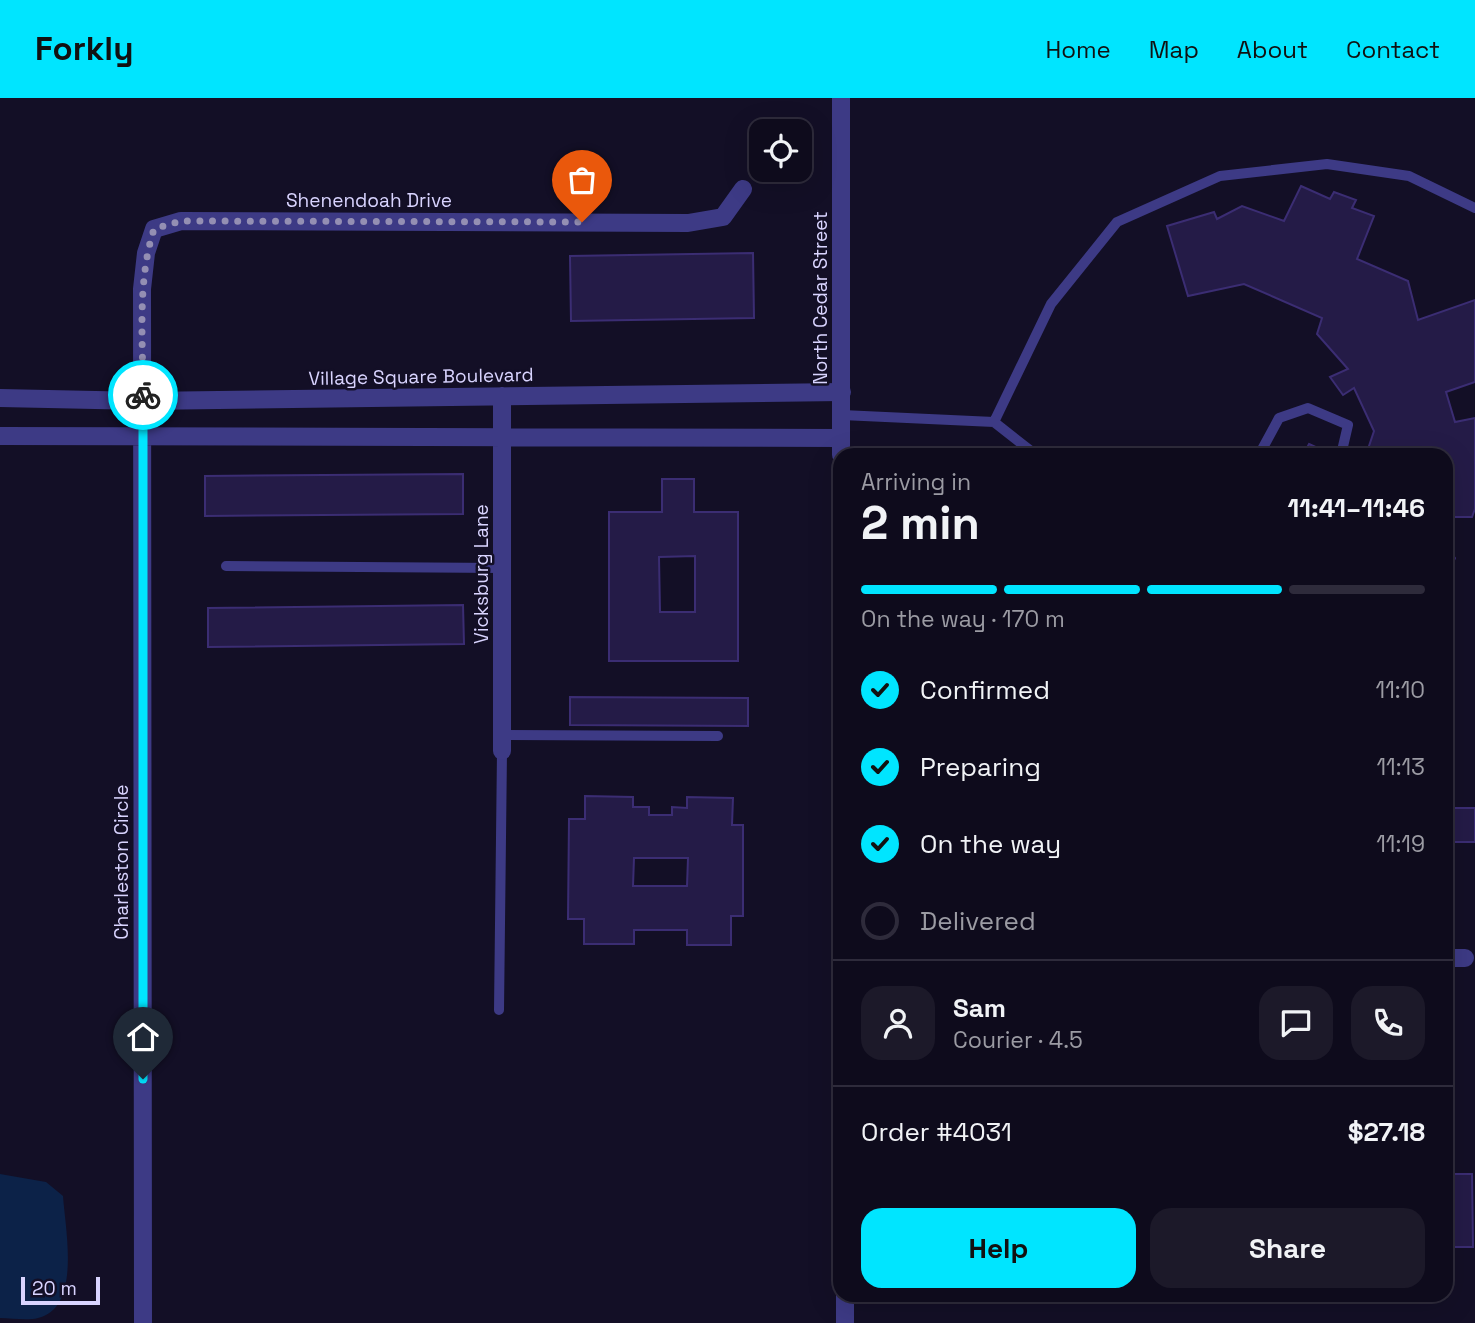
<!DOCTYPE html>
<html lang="en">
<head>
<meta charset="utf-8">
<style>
	:root { --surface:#0e0b1c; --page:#1c1929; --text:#f1f3f6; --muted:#9b9ba3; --line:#2e2b3b; --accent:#00e5ff }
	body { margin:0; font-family:"Space Grotesk",sans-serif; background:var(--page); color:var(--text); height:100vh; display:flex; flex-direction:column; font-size:26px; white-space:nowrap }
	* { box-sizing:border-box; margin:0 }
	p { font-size:23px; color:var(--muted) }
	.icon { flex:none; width:38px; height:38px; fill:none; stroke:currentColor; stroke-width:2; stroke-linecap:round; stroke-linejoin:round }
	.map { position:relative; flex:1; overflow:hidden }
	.details { position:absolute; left:833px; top:350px; width:620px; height:854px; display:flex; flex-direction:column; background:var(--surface); border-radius:21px; box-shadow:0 7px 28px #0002,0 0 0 2px var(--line) }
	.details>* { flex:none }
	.tools { position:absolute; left:749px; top:21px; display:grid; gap:14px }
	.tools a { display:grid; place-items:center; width:63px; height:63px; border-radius:14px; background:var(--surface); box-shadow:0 7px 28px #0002,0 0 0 2px var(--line); font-size:35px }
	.scale { position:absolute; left:21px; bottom:18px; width:79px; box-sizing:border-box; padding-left:7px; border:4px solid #d9d4ff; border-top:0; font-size:19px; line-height:24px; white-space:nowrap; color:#d9d4ff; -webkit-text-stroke:5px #130f26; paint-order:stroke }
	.pin { position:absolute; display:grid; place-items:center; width:60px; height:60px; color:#fff; margin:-72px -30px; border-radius:50% 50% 50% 0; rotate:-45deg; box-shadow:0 0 7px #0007 }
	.pin .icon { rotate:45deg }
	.courier { position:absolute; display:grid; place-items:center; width:70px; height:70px; margin:-35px; border:5px solid #00e5ff; border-radius:50%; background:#fff; color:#222; box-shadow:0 2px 9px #0007 }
	.overview em { font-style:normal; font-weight:700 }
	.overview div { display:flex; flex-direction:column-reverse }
	.overview { display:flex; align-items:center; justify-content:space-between; height:119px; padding:0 28px }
	h1 { font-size:46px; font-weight:700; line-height:52px }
	.bar { display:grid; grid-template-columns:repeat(4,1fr); gap:10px 7px; align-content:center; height:84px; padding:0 28px }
	.bar i { height:9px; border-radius:5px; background:var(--line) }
	.bar .current { background:var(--accent) }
	.bar p { grid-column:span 4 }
	.line { display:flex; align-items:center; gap:18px; padding:0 28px; border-top:2px solid var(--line) }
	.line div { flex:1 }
	.round { display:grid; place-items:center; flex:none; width:74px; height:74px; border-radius:21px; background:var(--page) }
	ol { padding:0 28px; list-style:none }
	li { display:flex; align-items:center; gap:21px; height:77px }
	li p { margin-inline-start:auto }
	li .icon { padding:7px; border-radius:50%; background:var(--accent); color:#111; stroke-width:4 }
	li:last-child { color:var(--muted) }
	li i { width:38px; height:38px; border:4px solid var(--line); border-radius:50% }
	.button { display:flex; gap:14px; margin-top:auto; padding:14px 28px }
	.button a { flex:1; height:80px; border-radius:21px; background:var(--accent); color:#111; font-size:28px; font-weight:700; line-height:80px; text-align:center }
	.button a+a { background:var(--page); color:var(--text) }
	header { display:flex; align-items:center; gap:42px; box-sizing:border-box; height:98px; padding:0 35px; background:var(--accent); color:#111 }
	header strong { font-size:33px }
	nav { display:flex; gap:38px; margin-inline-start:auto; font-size:24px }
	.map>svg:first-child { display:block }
	.water { fill:#0c2248 }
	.building { fill:#241b47; stroke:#3b2d73; stroke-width:2; fill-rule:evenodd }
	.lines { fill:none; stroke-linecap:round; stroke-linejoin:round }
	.service { stroke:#3d3a85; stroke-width:10 }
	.minor { stroke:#3d3a85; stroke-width:18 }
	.tertiary { stroke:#3d3a85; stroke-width:18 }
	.done { stroke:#948fb3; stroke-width:7; stroke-dasharray:0 12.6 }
	.route { stroke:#00e5ff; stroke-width:9 }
	.labels { text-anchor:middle; stroke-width:5; stroke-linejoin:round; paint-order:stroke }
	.street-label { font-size:19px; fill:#d9d4ff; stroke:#130f26 }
</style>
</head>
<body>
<header>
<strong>Forkly</strong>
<nav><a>Home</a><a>Map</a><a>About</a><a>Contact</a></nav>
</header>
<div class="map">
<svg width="1475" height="1225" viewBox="0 0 1475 1225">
	<rect width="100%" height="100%" fill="#130f26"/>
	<path class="water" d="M 0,1076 L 46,1084 L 63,1098 C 65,1130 82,1210 38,1220 C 27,1223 12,1220 0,1220 Z"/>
	<path class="building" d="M 1301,88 L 1330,101 L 1334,94 L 1356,102 L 1352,110 L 1374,118 L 1357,161 L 1408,183 L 1418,222 L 1475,202 L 1475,284 L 1446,294 L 1455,324 L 1475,320 L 1475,411 L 1472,419 L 1454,419 L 1446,434 L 1446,357 L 1366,357 L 1374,333 L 1354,290 L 1343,297 L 1330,279 L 1348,271 L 1317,236 L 1322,220 L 1244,186 L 1188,198 L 1167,128 L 1214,114 L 1217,121 L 1242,108 L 1284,123 Z
		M 753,155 L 754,220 L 571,223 L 570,158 Z
		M 1309,346 L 1333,357 L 1303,357 Z
		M 463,376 L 463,416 L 205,418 L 205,378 Z
		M 662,381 L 694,381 L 694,414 L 738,414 L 738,563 L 609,563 L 609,414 L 662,414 ZM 695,458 L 695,514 L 660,514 L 659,459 Z
		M 1446,448 L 1455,460 L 1446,479 Z
		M 463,507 L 464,546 L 208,549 L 208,510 Z
		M 570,599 L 748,600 L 748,628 L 570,627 Z
		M 585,698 L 633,699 L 633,709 L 649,709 L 649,717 L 672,717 L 672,709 L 687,710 L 687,699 L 733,700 L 732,727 L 743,727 L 743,818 L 731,818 L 731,847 L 687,847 L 687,832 L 634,832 L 634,846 L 584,846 L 584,821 L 568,821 L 569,721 L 585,721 ZM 634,760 L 688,760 L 687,788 L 633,788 Z
		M 1451,710 L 1475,710 L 1475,744 L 1450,744 Z
		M 1446,1076 L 1472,1076 L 1473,1149 L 1446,1149 Z"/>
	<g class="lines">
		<path class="service" d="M 842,317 L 994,324 L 1051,206 L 1117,124 L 1220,78 L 1327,66 L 1409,78 L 1475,110
			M 994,324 L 1036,357
			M 1259,357 L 1279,320 L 1308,310 L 1348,327 L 1341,357
			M 226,468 L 502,470
			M 502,637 L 718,638
			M 499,912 L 502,653"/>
		<path class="minor" d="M 502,298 L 502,653
			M 0,300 L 143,303 L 842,294
			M 0,338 L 841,340
			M 1446,860 L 1465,860
			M 143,1225 L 142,191 L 146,155 L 154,131 L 181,123 L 688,125 L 723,119 L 743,91"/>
		<path class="tertiary" d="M 841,0 L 841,357
			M 845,1197 L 845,1225"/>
	</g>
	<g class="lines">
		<path class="done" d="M 143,297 C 143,241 137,184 154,131 L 181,123 L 582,124"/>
		<path class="route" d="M 143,297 L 143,981"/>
	</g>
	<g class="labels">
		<g class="street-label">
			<text x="369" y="109">Shenendoah Drive</text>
			<text transform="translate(820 200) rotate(-90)" y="7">North Cedar Street</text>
			<text transform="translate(421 278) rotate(-1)" y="7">Village Square Boulevard</text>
			<text transform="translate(481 476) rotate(-90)" y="7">Vicksburg Lane</text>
			<text transform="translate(121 764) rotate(-90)" y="7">Charleston Circle</text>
		</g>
	</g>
</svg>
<div class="tools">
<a><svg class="icon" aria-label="locate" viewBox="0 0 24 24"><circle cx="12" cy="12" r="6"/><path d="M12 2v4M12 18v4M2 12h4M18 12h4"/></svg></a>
</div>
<div class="scale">20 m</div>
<div class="pin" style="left:582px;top:124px;background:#ea580c"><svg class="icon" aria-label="bag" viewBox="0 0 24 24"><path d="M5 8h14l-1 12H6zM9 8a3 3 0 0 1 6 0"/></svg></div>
<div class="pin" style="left:143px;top:981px;background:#1f2937"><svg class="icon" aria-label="home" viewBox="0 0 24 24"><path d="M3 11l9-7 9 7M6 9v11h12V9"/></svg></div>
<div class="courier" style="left:143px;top:297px"><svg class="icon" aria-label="bike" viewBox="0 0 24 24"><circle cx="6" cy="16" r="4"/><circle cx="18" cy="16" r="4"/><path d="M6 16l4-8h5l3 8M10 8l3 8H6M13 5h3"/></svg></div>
<section class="details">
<div class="overview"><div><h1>2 min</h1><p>Arriving in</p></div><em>11:41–11:46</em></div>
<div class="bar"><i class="current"></i><i class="current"></i><i class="current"></i><i></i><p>On the way · 170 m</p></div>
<ol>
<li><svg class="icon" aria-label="check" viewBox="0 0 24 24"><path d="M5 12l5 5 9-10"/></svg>Confirmed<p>11:10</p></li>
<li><svg class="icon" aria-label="check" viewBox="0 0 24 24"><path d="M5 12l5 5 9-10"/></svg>Preparing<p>11:13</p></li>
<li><svg class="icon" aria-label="check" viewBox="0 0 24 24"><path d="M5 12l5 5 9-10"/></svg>On the way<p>11:19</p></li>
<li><i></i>Delivered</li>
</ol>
<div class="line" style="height:126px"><a class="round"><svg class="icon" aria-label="person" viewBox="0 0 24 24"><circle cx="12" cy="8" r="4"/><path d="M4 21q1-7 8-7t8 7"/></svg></a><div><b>Sam</b><p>Courier · 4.5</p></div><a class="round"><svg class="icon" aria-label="chat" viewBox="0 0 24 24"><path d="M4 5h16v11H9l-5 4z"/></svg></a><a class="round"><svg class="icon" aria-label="phone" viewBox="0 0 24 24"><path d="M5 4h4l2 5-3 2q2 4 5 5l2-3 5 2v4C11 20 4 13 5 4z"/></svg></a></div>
<div class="line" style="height:91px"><div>Order #4031</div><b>$27.18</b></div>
<div class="button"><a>Help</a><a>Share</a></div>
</section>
</div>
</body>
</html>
